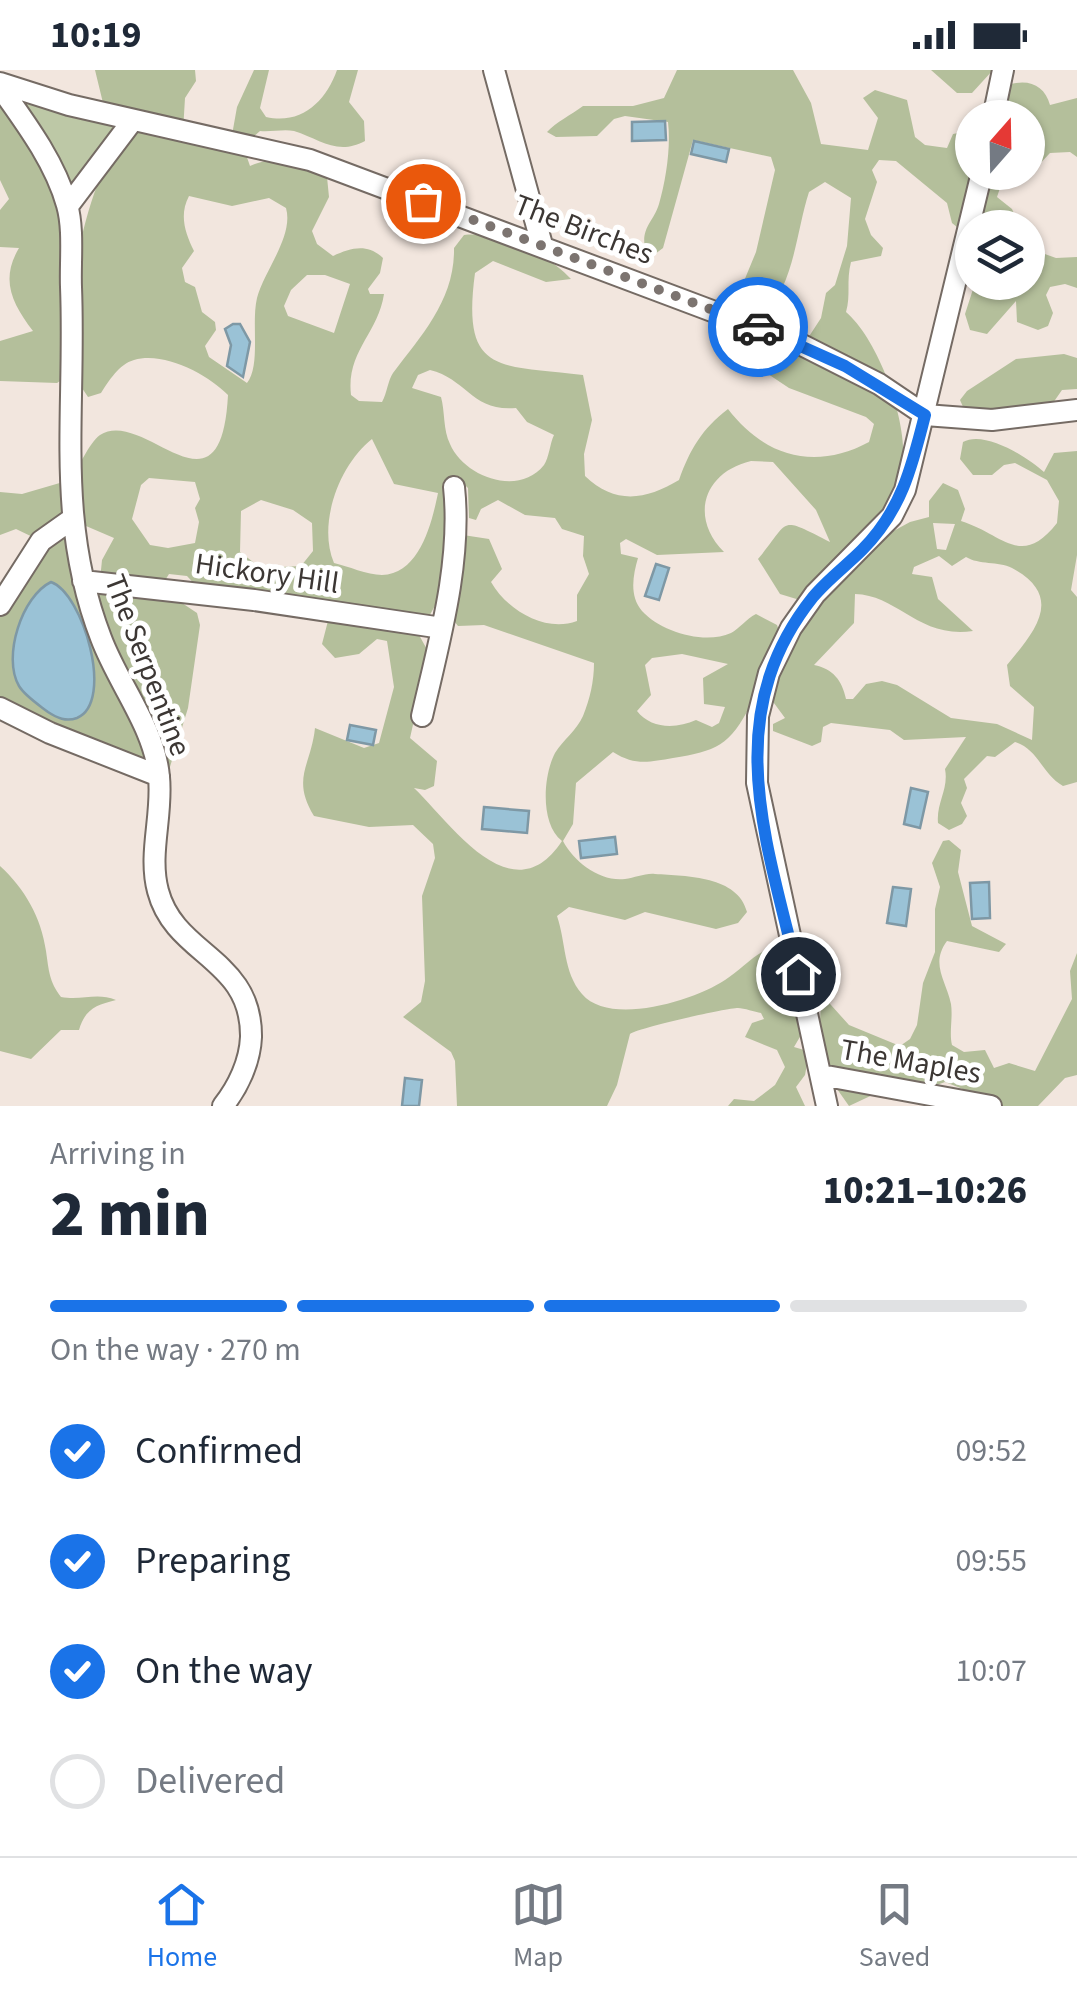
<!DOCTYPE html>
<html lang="en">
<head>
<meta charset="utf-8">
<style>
	:root { --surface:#fff; --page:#f6f6f7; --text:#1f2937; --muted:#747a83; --line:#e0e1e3; --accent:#1a73e8 }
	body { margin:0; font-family:"Source Sans 3",sans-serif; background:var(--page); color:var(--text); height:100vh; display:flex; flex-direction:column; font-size:38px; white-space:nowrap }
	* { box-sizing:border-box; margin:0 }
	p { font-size:32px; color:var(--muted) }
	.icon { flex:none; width:55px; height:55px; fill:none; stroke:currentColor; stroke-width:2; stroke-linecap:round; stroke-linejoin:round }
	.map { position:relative; height:1036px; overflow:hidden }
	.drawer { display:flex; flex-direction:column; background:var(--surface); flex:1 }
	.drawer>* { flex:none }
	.needle { width:65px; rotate:20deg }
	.fabs { position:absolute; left:955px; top:30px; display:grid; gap:20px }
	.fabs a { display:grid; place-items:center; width:90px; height:90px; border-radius:50%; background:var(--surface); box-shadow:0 2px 8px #0004; font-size:50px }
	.pin { position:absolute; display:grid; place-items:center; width:85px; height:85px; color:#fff; margin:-42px; border:5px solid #fff; border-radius:50%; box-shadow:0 2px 10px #0007 }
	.courier { position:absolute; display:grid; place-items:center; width:100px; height:100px; margin:-50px; border:8px solid #1a73e8; border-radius:50%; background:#fff; color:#222; box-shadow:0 2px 12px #0007 }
	.overview em { font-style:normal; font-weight:800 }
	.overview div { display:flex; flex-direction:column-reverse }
	.overview { display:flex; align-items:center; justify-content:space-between; height:170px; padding:0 50px }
	h1 { font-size:65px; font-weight:800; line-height:75px }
	.bar { display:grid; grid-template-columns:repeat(4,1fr); gap:15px 10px; align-content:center; height:120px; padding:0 50px }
	.bar i { height:12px; border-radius:8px; background:var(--line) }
	.bar .active { background:var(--accent) }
	.bar p { grid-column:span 4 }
	ol { padding:0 50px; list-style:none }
	li { display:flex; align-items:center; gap:30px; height:110px }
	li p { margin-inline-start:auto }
	li .icon { padding:10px; border-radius:50%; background:var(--accent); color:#fff; stroke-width:4 }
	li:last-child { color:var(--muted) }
	li i { width:55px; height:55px; border:5px solid var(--line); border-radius:50% }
	.status { display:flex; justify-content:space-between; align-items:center; height:70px; padding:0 50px; background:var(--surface); direction:ltr }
	.status svg { height:28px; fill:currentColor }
	.tab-bar { display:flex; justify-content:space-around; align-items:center; height:140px; border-top:2px solid var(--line); background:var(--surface); font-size:28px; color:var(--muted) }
	.tab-bar a { display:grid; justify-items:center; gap:5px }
	.tab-bar .active { color:var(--accent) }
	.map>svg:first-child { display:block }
	.green { fill:#bdc8a6 }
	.forest { fill:#b4bf9b; fill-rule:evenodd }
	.water { fill:#9ac2d6; stroke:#7e98a5; stroke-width:2.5 }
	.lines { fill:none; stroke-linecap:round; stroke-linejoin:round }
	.street-casing { stroke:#756b64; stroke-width:24 }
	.street { stroke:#fff; stroke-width:20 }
	.done { stroke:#7c7470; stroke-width:10; stroke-dasharray:0 18 }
	.route { stroke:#1a73e8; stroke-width:12 }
	.labels { text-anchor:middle; stroke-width:10; stroke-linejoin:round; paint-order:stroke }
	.street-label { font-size:30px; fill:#3c3734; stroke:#fff }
</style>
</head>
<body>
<div class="status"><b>10:19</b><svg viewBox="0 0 49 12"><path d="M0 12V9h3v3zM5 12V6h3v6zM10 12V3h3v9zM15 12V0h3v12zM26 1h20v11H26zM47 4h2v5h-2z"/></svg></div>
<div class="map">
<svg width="1077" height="1036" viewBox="0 0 1077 1036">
	<rect width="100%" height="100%" fill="#f2e6de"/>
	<path class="green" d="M 0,17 L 133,50 L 68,136 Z"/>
	<path class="forest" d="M 95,0 L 195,0 L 196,11 L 185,28 L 183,61 L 232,65 L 237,37 L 254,0 L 269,0 L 260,38 L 266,47 C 302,55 326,31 337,0 L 358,0 L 349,32 L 364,51 L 365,71 C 337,86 320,69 294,61 C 284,59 271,62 260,61 L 243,76 L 250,96 C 275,84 304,91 327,107 L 329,127 L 312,161 L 317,174 L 333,186 C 351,178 367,173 383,188 L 380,203 L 368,219 L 370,224 L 384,224 C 378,264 346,281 351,325 L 359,331 L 382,332 C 387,323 388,310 393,303 C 422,265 455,229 454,178 L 464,165 C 498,161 548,184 571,209 L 546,212 L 493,191 L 475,203 C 461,307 500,294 583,305 L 592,350 L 584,384 L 585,406 C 615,435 646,430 679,410 C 690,379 702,359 728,339 C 765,387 815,401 869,372 L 874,354 L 866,347 L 789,318 L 768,304 L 766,292 L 772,279 L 784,278 L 839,302 L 808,268 L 821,248 L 826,223 L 835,215 L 847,176 L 851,128 L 825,112 L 809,122 C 795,166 795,215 760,251 L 737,240 L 737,228 L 756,182 L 775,100 L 771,87 L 693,70 L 663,178 L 655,184 L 645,179 C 641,157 653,153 659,134 C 666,110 671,77 668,52 L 625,46 L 614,49 L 597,66 L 556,67 L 547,62 C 556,52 571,45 583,36 L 633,36 L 664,28 L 677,0 L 793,0 L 811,33 L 821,74 L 868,80 L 878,48 L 863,28 L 875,20 L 907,30 L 915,67 L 925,75 L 947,78 L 953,64 L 968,61 L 972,66 L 972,102 L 1028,102 L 1028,48 L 1000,47 L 1011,14 C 1030,9 1045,16 1050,35 L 1077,28 L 1077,87 L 1070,82 L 1050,83 L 1034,100 L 1001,115 L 997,127 L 1012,139 L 1020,157 L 972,158 L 972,203 L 968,166 L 952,153 L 947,133 L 896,91 L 879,90 L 872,100 L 877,112 L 865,149 L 871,165 L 883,178 L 881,186 L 851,192 C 846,211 851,225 846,242 C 880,271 913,362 901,406 C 895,430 877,454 866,476 L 910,452 L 929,447 L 929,431 L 943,413 L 958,420 L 965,439 L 961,451 C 1003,464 1021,499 1057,453 L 1059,431 L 1047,410 L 1015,393 L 1004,395 L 992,405 L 973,405 L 960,389 L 963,372 C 984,360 1026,386 1044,402 L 1054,383 L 1077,381 L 1077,485 L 1071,520 L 1077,527 L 1077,712 L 1063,716 C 1042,704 1038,679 1015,672 L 995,687 L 987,686 L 964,709 L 967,718 L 961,733 L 967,746 L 962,754 L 949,760 L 938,753 C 936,733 949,719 945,699 L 966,667 L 904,670 L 890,660 L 831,653 L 823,657 L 821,672 L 812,676 L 773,661 L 773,654 L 785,648 L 771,629 L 751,634 C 730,676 716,681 673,688 C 649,692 635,696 613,682 L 576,713 L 573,754 L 563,771 C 574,792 600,812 625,809 C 635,808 645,803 655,804 C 687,806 738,806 747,842 L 738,853 L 716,859 L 645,842 L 625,850 L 569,837 L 557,846 C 566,872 563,902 582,924 C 610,957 695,930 725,910 C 743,899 761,875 784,876 C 798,876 813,887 823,897 L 807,913 L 796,947 L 804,960 L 794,977 L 804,980 L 819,961 L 822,925 L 849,955 L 900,976 L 910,969 L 917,955 L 923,913 L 935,882 L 935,839 L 940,817 L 932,793 L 943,771 L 949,770 L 961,780 L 958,802 L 972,856 L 1006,874 L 999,882 L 947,871 C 930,894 946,910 951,934 C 953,948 949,963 952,975 L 964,982 L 985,980 L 994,998 L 1009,993 L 1035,1001 L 1072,929 L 1070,901 L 1077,883 L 1077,1005 L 1065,1008 L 1038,1036 L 996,1036 L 986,1028 L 945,1012 L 934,1016 L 896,1014 L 849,1036 L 823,999 L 808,989 L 805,1005 L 796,1017 L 805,1036 L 728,1036 L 734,1029 L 754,1031 L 775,1015 L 785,997 L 777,980 L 745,967 L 752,953 L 764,949 L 761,943 C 755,942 744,938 738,938 C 726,938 638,958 630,964 L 617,1015 L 607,1036 L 457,1036 L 455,991 L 451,982 L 403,947 L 421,932 L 425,911 L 422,826 L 435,788 L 433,774 L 413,755 L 369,757 L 314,746 C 291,708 311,696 315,658 L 364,678 L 379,673 L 394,617 L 387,571 L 377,569 L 359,584 L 335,588 L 322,574 L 329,547 L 269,535 L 257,542 L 213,534 L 187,506 L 169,504 L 164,512 L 167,523 L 197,543 L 200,555 L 188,638 L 169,700 L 162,707 L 0,638 L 0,535 L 41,471 L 16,459 L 0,465 L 0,422 L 22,424 L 70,410 C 79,398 88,374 100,365 C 144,336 221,459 228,325 C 208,305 165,281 134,290 C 119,294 109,311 101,323 L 88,327 L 72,303 L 57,313 L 0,311 L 0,271 L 33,261 C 12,233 0,210 19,178 L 0,177 L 0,140 L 9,129 L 0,110 L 0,36 L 6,39 L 68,136 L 72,214 C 83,155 96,98 133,49 L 103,33 ZM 189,126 L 232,136 L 269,128 L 286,138 C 294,166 264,201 257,228 C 251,253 261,295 247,313 L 209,287 L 205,276 L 216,260 L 215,252 L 202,242 L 195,217 L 185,212 L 182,198 L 194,181 C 185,163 179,145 189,126 ZM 307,205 L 325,205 L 350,214 L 334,263 L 288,246 L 284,236 L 291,220 ZM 430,300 C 467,309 472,342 516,338 L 527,352 L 554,365 C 550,373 549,388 544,395 C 519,427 464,407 450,374 C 443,360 445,341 441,327 L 412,318 L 418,305 ZM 372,369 L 394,414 L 438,423 C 432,452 420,504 382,505 C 367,505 348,496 334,493 C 317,453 340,394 372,369 ZM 751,391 L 773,392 L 816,440 L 830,472 C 777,445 791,450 758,489 L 780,524 L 803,531 L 781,566 L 777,555 L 756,544 C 746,549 739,559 731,563 C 705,575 661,562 642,541 C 629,526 633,505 638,488 L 621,484 L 620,473 L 626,469 L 657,485 L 724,482 C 689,447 704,402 751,391 ZM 455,406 L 468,418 L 469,448 L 476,450 L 481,439 L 498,430 L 525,445 L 555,448 L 562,459 L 584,466 L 583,486 L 589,504 L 577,525 L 577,551 C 545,563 507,540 491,512 L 502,499 L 489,469 L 463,465 L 446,411 ZM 149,408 L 195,412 L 200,429 L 195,438 L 199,452 L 195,473 L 168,478 L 150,475 L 132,449 L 141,415 ZM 261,430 L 293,440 L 312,453 L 313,481 L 301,496 L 261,498 L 240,482 L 241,441 ZM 72,450 L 114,468 L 102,490 L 98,530 ZM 933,453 L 955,454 L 946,480 L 937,479 ZM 939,486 L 952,496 L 966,487 C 979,495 998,491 1012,498 C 1066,527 1034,562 1007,595 L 1010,616 L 1034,637 L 1032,670 L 997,654 L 951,648 L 897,615 L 882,611 L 866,614 L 853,629 L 846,629 C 842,610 833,599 814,595 L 854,553 L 855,524 C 898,525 919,569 973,561 L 938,529 L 932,507 L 912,504 L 914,497 ZM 438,530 L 458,556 L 484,555 L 594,593 C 594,611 590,629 583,646 C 577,660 563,670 555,683 C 543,706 540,754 562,771 C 512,847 450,752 414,718 L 425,720 L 434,716 L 437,691 L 410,668 L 429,583 L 419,565 ZM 682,584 L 728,594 L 703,608 L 704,634 L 725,637 L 719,653 L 712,657 L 696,650 C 676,659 651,659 637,641 L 651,625 L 645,595 L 652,588 Z
		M 931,0 L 993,0 L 972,23 L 957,23 Z
		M 1028,178 L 1056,188 L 1077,187 L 1077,218 L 1065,214 L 1050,217 L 1046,225 L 1053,243 L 1048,256 L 1038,260 L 1017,252 L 1016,231 L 987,264 L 970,260 L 965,244 L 975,213 L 1028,212 Z
		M 1064,284 L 1077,288 L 1077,319 L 1062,320 L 1046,343 L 964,339 L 960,330 L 967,321 L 1016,289 Z
		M 0,796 C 25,819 41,847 46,881 C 49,901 49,911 61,927 C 82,931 96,922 116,930 C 96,935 85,939 79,960 L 61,960 L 31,989 L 0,981 Z"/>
	<path class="water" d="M 665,51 L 666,70 L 632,71 L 632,52 Z
		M 694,71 L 729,79 L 726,92 L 691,84 Z
		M 233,254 L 240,254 L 250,272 L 243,307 L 227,296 L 231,275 L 225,259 Z
		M 656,494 L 669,498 L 659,530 L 645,526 Z
		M 51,512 C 83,523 115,632 77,648 C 66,652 57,648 48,642 C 39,635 25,626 19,616 C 2,587 22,526 51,512 Z
		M 350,655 L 376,660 L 373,675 L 347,670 Z
		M 911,718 L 928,722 L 920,758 L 904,754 Z
		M 484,737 L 529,741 L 527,763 L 482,759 Z
		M 615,767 L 617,784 L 581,788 L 579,771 Z
		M 989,812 L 990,848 L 972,849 L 970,813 Z
		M 893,817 L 911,819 L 906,856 L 887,853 Z
		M 405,1008 L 422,1010 L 419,1036 L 402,1036 Z"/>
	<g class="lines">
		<defs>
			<path id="street" d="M 494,0 L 542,175
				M 0,13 L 69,35 L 310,90 L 800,274 L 879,314 L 925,345 L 992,350 L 1077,340
				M 0,17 C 25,52 55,92 67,135 C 74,159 70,192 71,217 C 76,342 55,449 101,568 C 118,614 155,658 159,707 C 163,745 148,784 158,821 C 175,886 252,888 251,967 C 250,992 238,1017 223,1036
				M 993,48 L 1003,0
				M 68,136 L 133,50
				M 83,511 L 254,530 L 442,558
				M 0,535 L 41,471 L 72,449
				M 0,638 L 50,663 L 159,706
				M 422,646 C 439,572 462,492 454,417
				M 821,1005 L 991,1036
				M 827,1036 L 757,713 L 758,646 L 769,603 L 791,558 L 815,524 L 892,446 L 905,420 L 982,102"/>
		</defs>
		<use href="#street" class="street-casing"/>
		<use href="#street" class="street"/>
	</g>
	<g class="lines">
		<path class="done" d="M 423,131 L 758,257"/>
		<path class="route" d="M 758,257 L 845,296 L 925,345 C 912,397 901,441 862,480 C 846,496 827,510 813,527 C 718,646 767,772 798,904"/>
	</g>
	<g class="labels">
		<g class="street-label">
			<text transform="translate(584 159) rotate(21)" y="10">The Birches</text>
			<text transform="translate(267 503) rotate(8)" y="10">Hickory Hill</text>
			<text transform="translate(148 595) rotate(69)" y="10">The Serpentine</text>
			<text transform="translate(911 991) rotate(10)" y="10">The Maples</text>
		</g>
	</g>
</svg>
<div class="fabs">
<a><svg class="needle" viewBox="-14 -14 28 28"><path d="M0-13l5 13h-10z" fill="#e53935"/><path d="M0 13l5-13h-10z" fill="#747a83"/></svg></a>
<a><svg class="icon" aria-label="layers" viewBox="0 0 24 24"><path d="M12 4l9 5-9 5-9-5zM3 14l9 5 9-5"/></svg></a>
</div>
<div class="pin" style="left:423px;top:131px;background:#ea580c"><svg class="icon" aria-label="bag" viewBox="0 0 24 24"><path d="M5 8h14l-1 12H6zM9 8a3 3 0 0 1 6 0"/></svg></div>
<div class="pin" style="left:798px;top:904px;background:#1f2937"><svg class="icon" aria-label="home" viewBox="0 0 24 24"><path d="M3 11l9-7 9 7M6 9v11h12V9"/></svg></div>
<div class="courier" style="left:758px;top:257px"><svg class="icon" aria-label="car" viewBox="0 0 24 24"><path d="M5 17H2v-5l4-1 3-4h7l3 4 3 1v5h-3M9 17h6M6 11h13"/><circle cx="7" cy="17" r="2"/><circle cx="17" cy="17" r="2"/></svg></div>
</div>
<section class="drawer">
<div class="overview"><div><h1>2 min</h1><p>Arriving in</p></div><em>10:21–10:26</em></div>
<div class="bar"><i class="active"></i><i class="active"></i><i class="active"></i><i></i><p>On the way · 270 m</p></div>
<ol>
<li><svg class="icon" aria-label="check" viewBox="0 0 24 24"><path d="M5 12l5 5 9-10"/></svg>Confirmed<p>09:52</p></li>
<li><svg class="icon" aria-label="check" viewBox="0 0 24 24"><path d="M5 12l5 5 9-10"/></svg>Preparing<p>09:55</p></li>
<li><svg class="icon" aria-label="check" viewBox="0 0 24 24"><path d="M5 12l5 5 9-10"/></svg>On the way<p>10:07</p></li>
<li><i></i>Delivered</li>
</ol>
</section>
<nav class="tab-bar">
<a class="active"><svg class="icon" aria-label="home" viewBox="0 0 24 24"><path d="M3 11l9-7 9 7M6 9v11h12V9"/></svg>Home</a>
<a><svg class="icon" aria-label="map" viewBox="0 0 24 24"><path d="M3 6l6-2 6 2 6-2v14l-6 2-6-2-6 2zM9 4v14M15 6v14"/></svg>Map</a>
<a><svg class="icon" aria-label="saved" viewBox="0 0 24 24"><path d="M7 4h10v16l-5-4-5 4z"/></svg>Saved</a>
</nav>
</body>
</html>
